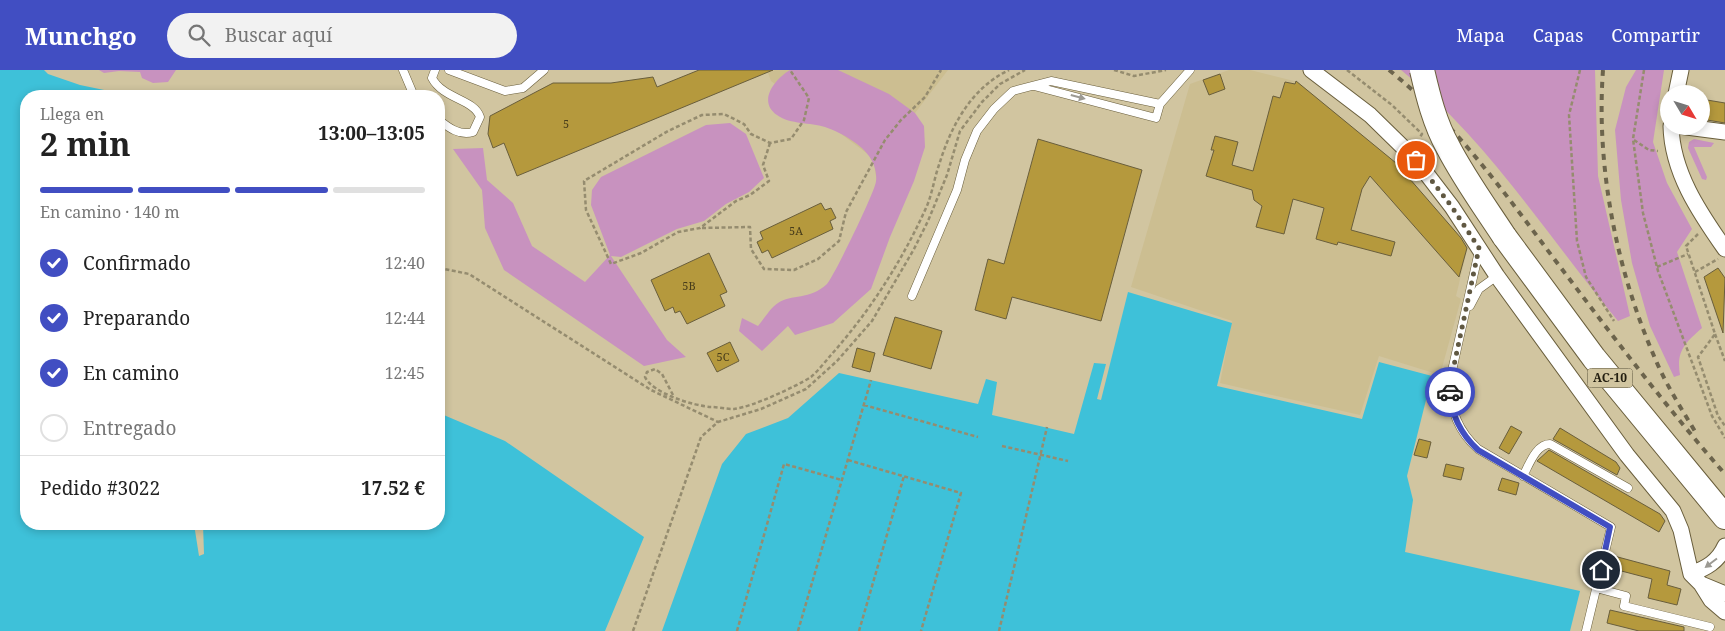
<!DOCTYPE html>
<html lang="es">
<head>
<meta charset="utf-8">
<style>
	:root { --surface:#fff; --page:#f2f2f2; --text:#222; --muted:#767676; --line:#e0e0e0; --accent:#414ec2 }
	body { margin:0; font-family:"Noto Serif",serif; background:var(--page); color:var(--text); height:100vh; display:flex; flex-direction:column; font-size:19px; white-space:nowrap }
	* { box-sizing:border-box; margin:0 }
	p { font-size:16px; color:var(--muted) }
	.icon { flex:none; width:28px; height:28px; fill:none; stroke:currentColor; stroke-width:2; stroke-linecap:round; stroke-linejoin:round }
	.map { position:relative; flex:1; overflow:hidden }
	.sheet { position:absolute; left:20px; top:20px; width:425px; height:440px; display:flex; flex-direction:column; background:var(--surface); border-radius:20px; box-shadow:0 2px 8px #0003 }
	.sheet>* { flex:none }
	.needle { width:32px; rotate:128deg }
	.tools { position:absolute; left:1660px; top:15px; display:grid; gap:10px }
	.tools a { display:grid; place-items:center; width:50px; height:50px; border-radius:50%; background:var(--surface); box-shadow:0 2px 8px #0003; font-size:25px }
	.pin { position:absolute; display:grid; place-items:center; width:42px; height:42px; color:#fff; margin:-21px; border:2px solid #fff; border-radius:50%; box-shadow:0 1px 5px #0007 }
	.courier { position:absolute; display:grid; place-items:center; width:50px; height:50px; margin:-25px; border:4px solid #414ec2; border-radius:50%; background:#fff; color:#222; box-shadow:0 1px 6px #0007 }
	.overview em { font-style:normal; font-weight:700 }
	.overview div { display:flex; flex-direction:column-reverse }
	.overview { display:flex; align-items:center; justify-content:space-between; height:85px; padding:0 20px }
	h1 { font-size:32px; font-weight:700; line-height:38px }
	.bar { display:grid; grid-template-columns:repeat(4,1fr); gap:8px 5px; align-content:center; height:60px; padding:0 20px }
	.bar i { height:6px; border-radius:4px; background:var(--line) }
	.bar .current { background:var(--accent) }
	.bar p { grid-column:span 4 }
	.line { display:flex; align-items:center; gap:12px; padding:0 20px; border-top:1px solid var(--line) }
	.line div { flex:1 }
	ol { padding:0 20px; list-style:none }
	li { display:flex; align-items:center; gap:15px; height:55px }
	li p { margin-inline-start:auto }
	li .icon { padding:5px; border-radius:50%; background:var(--accent); color:#fff; stroke-width:4 }
	li:last-child { color:var(--muted) }
	li i { width:28px; height:28px; border:2px solid var(--line); border-radius:50% }
	header { display:flex; align-items:center; gap:30px; box-sizing:border-box; height:70px; padding:0 25px; background:var(--accent); color:#fff }
	header strong { font-size:24px }
	nav { display:flex; gap:28px; margin-inline-start:auto; font-size:18px }
	.search { width:350px; height:45px; background:var(--page); display:flex; align-items:center; gap:12px; box-sizing:border-box; padding:0 18px; border-radius:28px; color:var(--muted); font-size:19px }
	.map>svg:first-child { display:block }
	.built { fill:#ccbe91 }
	.green { fill:#c892bf }
	.water { fill:#3ec1d9 }
	.building { fill:#b5993d; stroke:#695e3c }
	.lines { fill:none; stroke-linecap:round; stroke-linejoin:round }
	.lane-casing { stroke:#695e3c; stroke-width:9 }
	.street-casing { stroke:#695e3c; stroke-width:17 }
	.primary-casing { stroke:#695e3c; stroke-width:26 }
	.path { stroke:#958c6f; stroke-width:2.5; stroke-dasharray:4 2.5; stroke-linecap:butt }
	.lane { stroke:#fff; stroke-width:8 }
	.street { stroke:#fff; stroke-width:15 }
	.primary { stroke:#fff; stroke-width:24 }
	.rail { stroke:#6c644c; stroke-width:4; stroke-dasharray:6 6; stroke-linecap:butt }
	.primary-bridge-casing { stroke:#695e3c; stroke-width:26; stroke-linecap:butt }
	.primary-bridge { stroke:#fff; stroke-width:24 }
	.oneway { fill:#9c9a93 }
	.done { stroke:#605842; stroke-width:5; stroke-dasharray:0 9 }
	.route { stroke:#414ec2; stroke-width:6 }
	.labels { text-anchor:middle; stroke-width:4; stroke-linejoin:round; paint-order:stroke }
	.number-label { font-size:11px; fill:#483d1b }
	.shield { fill:#d1c5a0; stroke:#57503b; stroke-width:1 }
	.shield-label { font-size:12px; font-weight:bold; fill:#231e10 }
</style>
</head>
<body>
<header>
<strong>Munchgo</strong>
<div class="search"><svg class="icon" aria-label="search" viewBox="0 0 24 24"><circle cx="10" cy="10" r="6"/><path d="M15 15l6 6"/></svg>Buscar aquí</div>
<nav><a>Mapa</a><a>Capas</a><a>Compartir</a></nav>
</header>
<div class="map">
<svg width="1725" height="561" viewBox="0 0 1725 561">
	<rect width="100%" height="100%" fill="#d1c5a0"/>
	<path class="built" d="M 767,0 L 948,0 L 915,43 L 877,112 L 874,94 L 869,85 L 771,11 Z
		M 1229,0 L 1250,0 L 1298,12 L 1395,92 L 1468,176 L 1456,226 L 1461,229 L 1440,305 L 1379,286 L 1360,345 L 1220,313 L 1232,251 L 1131,217 L 1190,14 Z"/>
	<path class="green" d="M 99,0 L 176,0 L 168,12 L 153,13 L 142,8 L 140,2 L 119,1 L 104,3 Z
		M 790,0 L 838,0 L 889,24 L 915,43 L 924,56 L 925,77 L 914,111 L 890,167 L 871,219 L 833,253 L 795,265 L 788,256 L 762,281 L 739,261 L 742,248 L 758,256 C 764,249 771,237 778,233 C 791,224 810,230 827,214 C 834,206 876,120 876,111 C 877,106 875,97 873,93 C 866,76 842,63 825,57 C 810,52 791,55 777,45 C 757,31 775,9 790,0 Z
		M 1401,0 L 1595,0 L 1598,106 L 1630,246 L 1618,251 C 1547,166 1488,70 1401,0 Z
		M 1636,0 L 1664,0 L 1653,72 L 1667,113 L 1692,159 L 1677,182 L 1702,258 C 1685,273 1676,281 1680,305 L 1674,307 L 1650,256 L 1632,193 L 1621,130 L 1615,60 L 1626,17 Z
		M 730,53 L 746,64 L 764,108 L 749,122 L 726,134 L 704,151 L 677,159 L 621,187 L 611,186 L 667,270 L 686,287 L 644,296 L 504,200 L 485,158 L 482,120 L 453,79 L 483,78 L 487,110 L 513,133 L 532,176 L 585,212 L 610,185 L 591,135 L 592,120 L 601,107 L 706,55 Z
		M 1694,69 L 1714,73 L 1711,77 L 1694,77 L 1707,107 L 1706,110 L 1702,109 L 1688,78 L 1689,72 Z"/>
	<path class="water" d="M 0,0 L 44,0 L 48,4 L 80,15 L 133,26 L 26,26 L 26,454 L 194,454 L 199,486 L 204,484 L 203,454 L 439,454 L 439,343 L 505,371 L 644,467 L 605,561 L 0,561 Z
		M 1128,222 L 1232,253 L 1217,316 L 1362,349 L 1379,292 L 1432,306 L 1407,406 L 1413,430 L 1405,482 L 1580,521 L 1570,561 L 662,561 L 722,394 L 746,364 L 788,348 L 839,303 L 978,334 L 986,309 L 997,312 L 992,345 L 1074,364 L 1094,293 L 1106,294 L 1097,329 L 1101,330 Z"/>
	<path class="building" d="M 699,0 L 773,0 L 517,106 L 504,73 L 493,78 L 488,64 L 490,46 L 553,13 L 611,13 L 653,7 L 657,17 Z
		M 1220,4 L 1225,19 L 1209,25 L 1203,10 Z
		M 1296,11 L 1396,93 L 1461,168 L 1467,178 L 1459,207 L 1370,106 L 1362,119 L 1351,160 L 1395,172 L 1391,186 L 1338,172 L 1337,175 L 1316,169 L 1324,138 L 1293,129 L 1284,164 L 1256,157 L 1262,136 L 1254,130 L 1252,120 L 1206,106 L 1214,80 L 1211,80 L 1215,66 L 1238,72 L 1232,95 L 1253,101 L 1273,26 L 1280,28 L 1285,12 L 1295,14 Z
		M 1701,29 L 1725,33 L 1725,53 L 1701,49 Z
		M 1038,69 L 1142,100 L 1101,251 L 1012,227 L 1006,249 L 975,240 L 988,189 L 1004,194 Z
		M 821,133 L 825,140 L 831,138 L 836,148 L 830,151 L 833,159 L 772,188 L 768,180 L 762,183 L 757,172 L 763,169 L 760,162 Z
		M 709,183 L 727,222 L 720,225 L 725,236 L 687,254 L 680,241 L 675,243 L 673,237 L 665,241 L 651,210 Z
		M 1718,198 L 1725,208 L 1723,263 L 1704,207 Z
		M 895,247 L 942,261 L 931,299 L 883,285 Z
		M 730,272 L 739,291 L 717,302 L 707,283 Z
		M 857,278 L 875,283 L 870,302 L 852,297 Z
		M 1511,356 L 1522,362 L 1509,384 L 1499,378 Z
		M 1560,358 L 1616,392 L 1620,398 L 1617,405 L 1553,369 Z
		M 1419,369 L 1431,372 L 1427,388 L 1414,385 Z
		M 1549,380 L 1660,444 L 1665,451 L 1659,462 L 1537,391 Z
		M 1446,394 L 1464,398 L 1461,410 L 1443,406 Z
		M 1502,408 L 1519,413 L 1516,425 L 1498,420 Z
		M 1614,486 L 1670,501 L 1667,515 L 1681,519 L 1677,535 L 1648,528 L 1652,509 L 1610,498 Z
		M 1610,540 L 1684,557 L 1684,561 L 1639,561 L 1607,553 Z"/>
	<g class="lines">
		<defs>
			<path id="lane" d="M 403,0 L 414,26
				M 435,0 L 432,8 C 443,29 474,29 480,47 L 473,62 C 460,66 449,58 439,50
				M 449,0 L 505,21 L 523,18 L 544,0
				M 1034,16 L 1156,48 L 1160,34 L 1190,0
				M 1479,181 L 1449,314 C 1451,341 1458,361 1478,379 L 1611,457 L 1586,561
				M 912,226 L 957,120 L 965,90 L 977,61 L 994,39 L 1013,21 L 1051,11 L 1160,34
				M 1470,236 L 1479,219 L 1497,206
				M 1523,406 C 1529,395 1536,374 1550,374 L 1628,418
				M 1596,518 L 1626,526 L 1624,536 L 1710,557"/>
			<path id="street" d="M 1311,0 L 1370,45 L 1416,90 L 1452,137 L 1497,206 L 1627,385 L 1673,441 L 1681,460 L 1691,504 L 1701,514 L 1711,530 L 1725,542
				M 1676,24 L 1681,0
				M 1671,56 C 1672,102 1699,142 1725,179
				M 1679,56 L 1725,62
				M 1691,504 C 1706,498 1718,492 1725,476
				M 1701,514 L 1725,524"/>
			<path id="primary" d="M 1504,166 L 1594,288 L 1725,447"/>
		</defs>
		<use href="#lane" class="lane-casing"/>
		<use href="#street" class="street-casing"/>
		<use href="#primary" class="primary-casing"/>
		<path class="path" d="M 1114,0 L 1134,6 L 1166,0
			M 1347,0 L 1392,35 L 1422,64 L 1420,67
			M 1580,0 L 1569,45 L 1577,171 L 1586,207 L 1614,251
			M 1644,0 L 1633,69 L 1643,143 L 1658,201 L 1712,346 L 1725,368
			M 1634,70 L 1649,80 L 1658,81
			M 770,73 L 763,95 L 769,111 L 750,125 L 736,131 L 700,158 L 678,162 L 641,183 L 611,194 L 586,140 L 584,111 L 668,61 L 702,45 L 724,44 L 744,54 L 751,64 L 770,73 L 791,69 L 804,50 L 809,28 L 790,0
			M 702,158 L 750,157 L 751,179 L 764,199 L 794,200 L 818,189 L 839,171 L 846,142 L 885,70 L 901,50 L 925,27 L 941,0
			M 1698,164 L 1686,176 L 1715,264 L 1698,287 L 1718,346 L 1725,356
			M 1657,197 L 1688,184
			M 439,198 L 469,204 L 651,320 L 718,352
			M 1695,202 L 1718,189
			M 1715,264 L 1725,291
			M 673,325 L 662,304 L 655,299 L 647,302 L 645,307 C 652,323 694,336 711,337 C 718,337 726,339 734,339 C 752,337 795,317 811,307 C 818,301 825,292 831,285 C 870,241 902,191 926,138 C 932,125 934,109 939,95 C 951,56 971,18 1009,0
			M 864,335 L 978,367
			M 1002,376 L 1068,391
			M 848,390 L 961,423 L 921,561
			M 633,561 L 701,367 L 718,352 L 761,339 L 806,319 L 837,291 L 872,251 L 914,179 L 928,151 L 947,105 L 960,61 L 982,32 L 1000,14 L 1025,0
			M 737,561 L 784,394 L 842,410
			M 798,561 L 871,310
			M 859,561 L 904,406
			M 999,561 L 1047,357"/>
		<use href="#lane" class="lane"/>
		<use href="#street" class="street"/>
		<use href="#primary" class="primary"/>
		<path class="rail" d="M 1389,0 C 1457,55 1506,125 1558,194 C 1612,265 1666,337 1725,404
			M 1603,0 C 1596,96 1616,198 1654,286 C 1665,313 1681,338 1696,363"/>
		<defs>
			<path id="primary-bridge" d="M 1422,0 C 1428,26 1435,54 1448,77 C 1464,108 1485,137 1504,166"/>
		</defs>
		<use href="#primary-bridge" class="primary-bridge-casing"/>
		<use href="#primary-bridge" class="primary-bridge"/>
	</g>
	<defs><path id="oneway-solid" d="M-6-.8H1V-3.2L6.5 0L1 3.2V.8H-6Z" transform="scale(1.25)"/></defs>
	<g class="oneway">
		<use href="#oneway-solid" transform="translate(1078 27) rotate(15)"/>
		<use href="#oneway-solid" transform="translate(1711 493) rotate(143)"/>
	</g>
	<g class="lines">
		<path class="done" d="M 1416,90 L 1452,137 L 1479,178 L 1450,314 L 1450,322"/>
		<path class="route" d="M 1450,322 C 1451,346 1461,364 1478,380 L 1610,457 L 1601,500"/>
	</g>
	<g class="labels">
		<g class="number-label">
			<text x="566" y="58">5</text>
			<text x="796" y="165">5A</text>
			<text x="689" y="220">5B</text>
			<text x="723" y="291">5C</text>
		</g>
		<rect class="shield" x="1587.5" y="298.5" width="45" height="19" rx="4"/>
		<g class="shield-label">
			<text x="1610" y="312">AC-10</text>
		</g>
	</g>
</svg>
<div class="tools">
<a><svg class="needle" viewBox="-14 -14 28 28"><path d="M0-13l5 13h-10z" fill="#e53935"/><path d="M0 13l5-13h-10z" fill="#767676"/></svg></a>
</div>
<div class="pin" style="left:1416px;top:90px;background:#ea580c"><svg class="icon" aria-label="bag" viewBox="0 0 24 24"><path d="M5 8h14l-1 12H6zM9 8a3 3 0 0 1 6 0"/></svg></div>
<div class="pin" style="left:1601px;top:500px;background:#1f2937"><svg class="icon" aria-label="home" viewBox="0 0 24 24"><path d="M3 11l9-7 9 7M6 9v11h12V9"/></svg></div>
<div class="courier" style="left:1450px;top:322px"><svg class="icon" aria-label="car" viewBox="0 0 24 24"><path d="M5 17H2v-5l4-1 3-4h7l3 4 3 1v5h-3M9 17h6M6 11h13"/><circle cx="7" cy="17" r="2"/><circle cx="17" cy="17" r="2"/></svg></div>
<section class="sheet">
<div class="overview"><div><h1>2 min</h1><p>Llega en</p></div><em>13:00–13:05</em></div>
<div class="bar"><i class="current"></i><i class="current"></i><i class="current"></i><i></i><p>En camino · 140 m</p></div>
<ol>
<li><svg class="icon" aria-label="check" viewBox="0 0 24 24"><path d="M5 12l5 5 9-10"/></svg>Confirmado<p>12:40</p></li>
<li><svg class="icon" aria-label="check" viewBox="0 0 24 24"><path d="M5 12l5 5 9-10"/></svg>Preparando<p>12:44</p></li>
<li><svg class="icon" aria-label="check" viewBox="0 0 24 24"><path d="M5 12l5 5 9-10"/></svg>En camino<p>12:45</p></li>
<li><i></i>Entregado</li>
</ol>
<div class="line" style="height:65px"><div>Pedido #3022</div><b>17.52 €</b></div>
</section>
</div>
</body>
</html>
